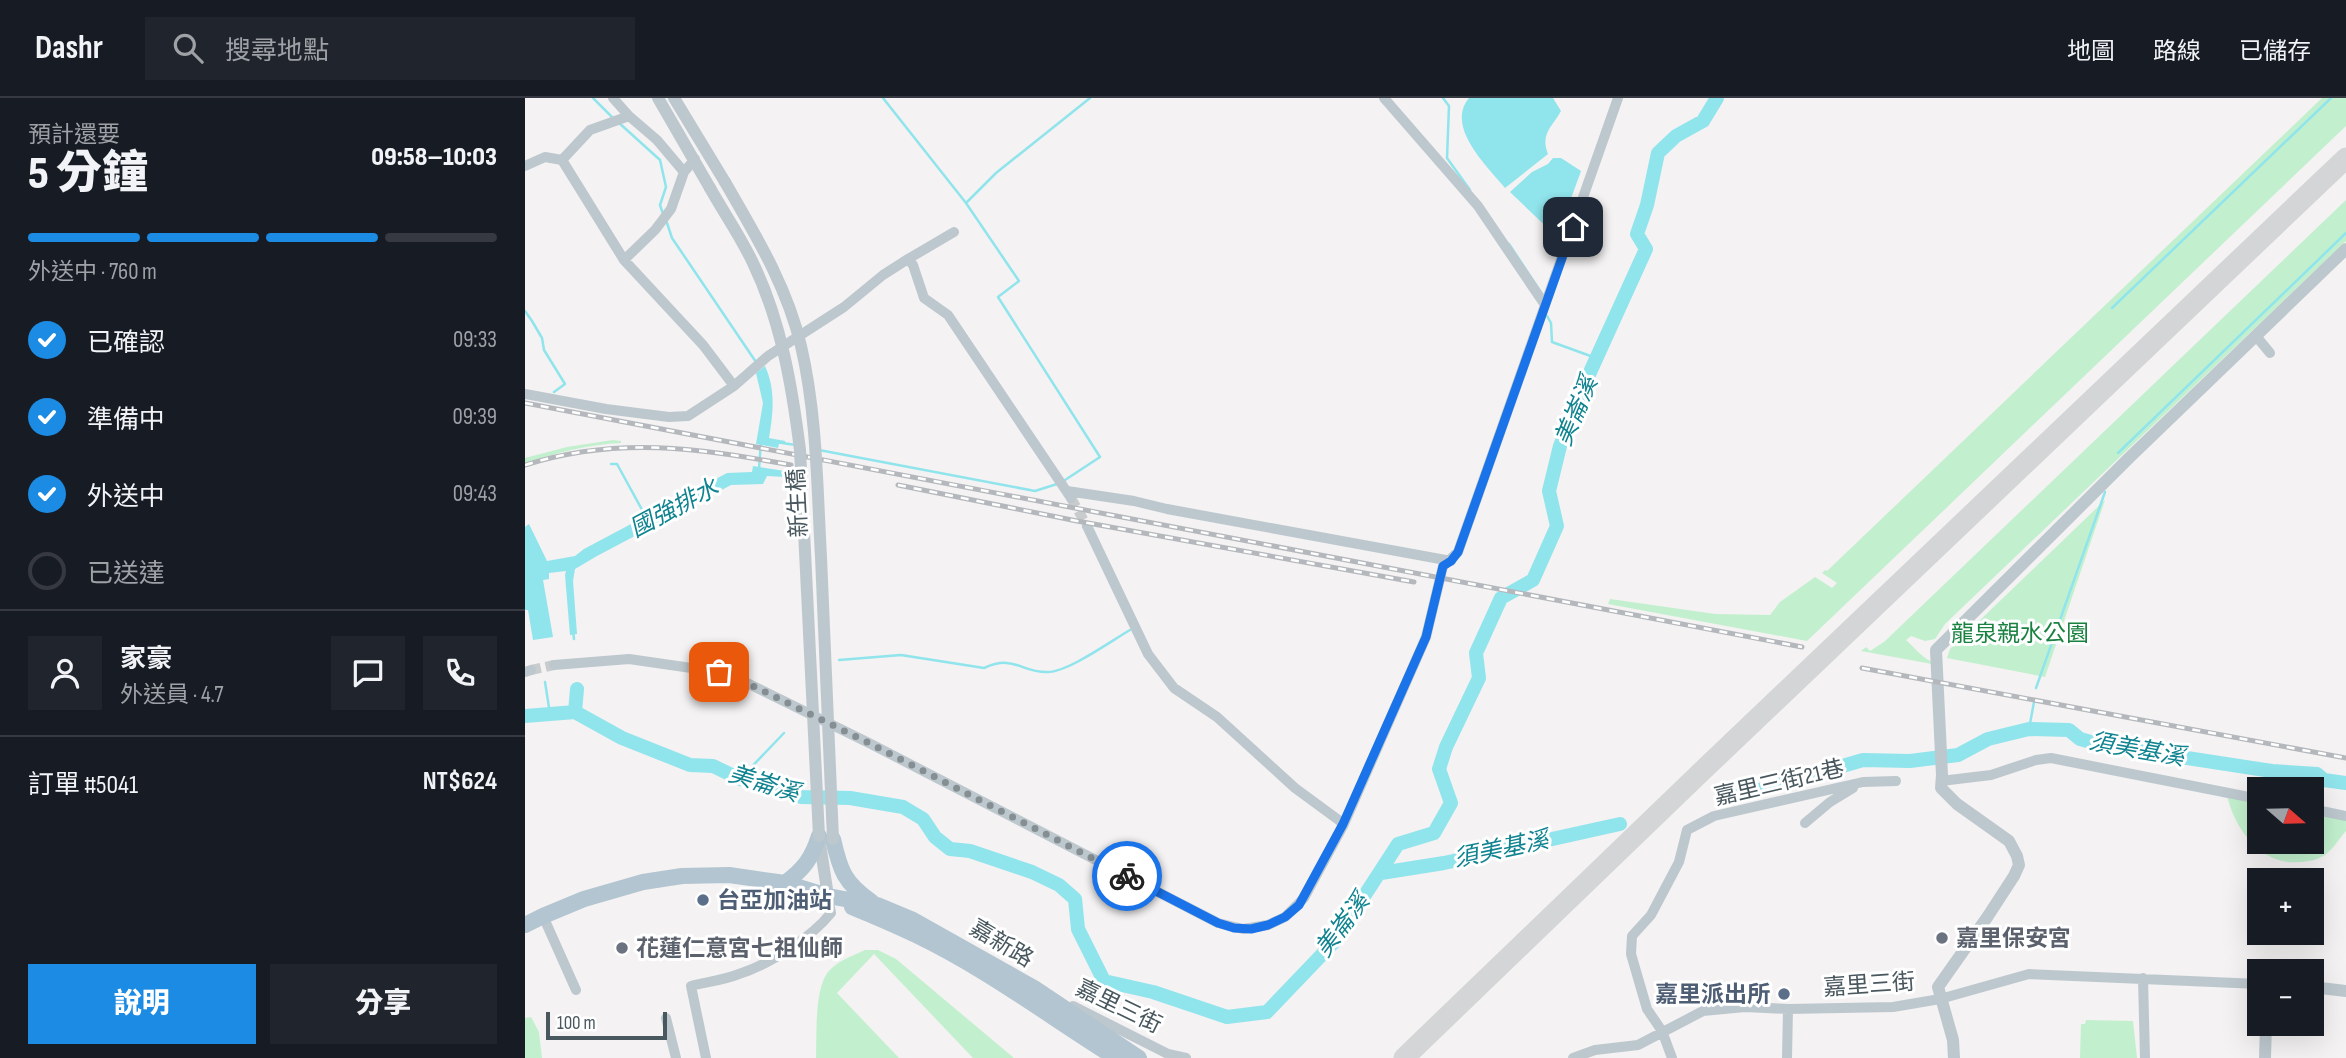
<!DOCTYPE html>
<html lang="zh-TW">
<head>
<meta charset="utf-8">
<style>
	:root { --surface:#171b24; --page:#20242c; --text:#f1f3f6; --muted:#9ea1a6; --line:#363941; --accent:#1c8be4 }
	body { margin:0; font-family:"Sofia Sans Condensed","Noto Sans TC",sans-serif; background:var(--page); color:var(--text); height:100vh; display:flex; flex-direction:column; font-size:26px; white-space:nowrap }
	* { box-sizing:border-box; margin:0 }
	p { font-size:23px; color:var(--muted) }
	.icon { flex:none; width:38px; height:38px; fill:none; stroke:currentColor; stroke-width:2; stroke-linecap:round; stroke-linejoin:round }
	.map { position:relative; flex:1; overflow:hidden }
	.sheet { display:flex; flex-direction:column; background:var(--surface); width:525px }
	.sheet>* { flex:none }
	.needle { width:46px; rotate:110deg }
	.fabs { position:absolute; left:1722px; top:679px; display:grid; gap:14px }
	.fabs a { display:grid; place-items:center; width:77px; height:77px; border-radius:0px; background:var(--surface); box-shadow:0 7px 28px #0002; font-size:35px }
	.scale { position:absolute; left:21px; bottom:18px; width:121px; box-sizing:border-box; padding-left:7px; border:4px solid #49585f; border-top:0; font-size:19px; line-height:24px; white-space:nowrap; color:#49585f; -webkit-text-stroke:5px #fff; paint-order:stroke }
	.pin { position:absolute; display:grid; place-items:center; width:60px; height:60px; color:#fff; margin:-30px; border-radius:14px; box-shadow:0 4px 10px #0006 }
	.courier { position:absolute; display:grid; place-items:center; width:70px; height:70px; margin:-35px; border:5px solid #1a73e8; border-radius:50%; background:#fff; color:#222; box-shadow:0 2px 9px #0007 }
	.overview em { font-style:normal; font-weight:800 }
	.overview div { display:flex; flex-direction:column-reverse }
	.overview { display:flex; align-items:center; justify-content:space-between; height:119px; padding:0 28px }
	h1 { font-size:46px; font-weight:800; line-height:52px }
	.bar { display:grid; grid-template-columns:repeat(4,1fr); gap:10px 7px; align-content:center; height:84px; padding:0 28px }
	.bar i { height:9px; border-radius:5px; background:var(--line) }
	.bar .on { background:var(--accent) }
	.bar p { grid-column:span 4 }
	.line { display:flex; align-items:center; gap:18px; padding:0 28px; border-top:2px solid var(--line) }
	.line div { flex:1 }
	.round { display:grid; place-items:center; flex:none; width:74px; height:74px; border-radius:0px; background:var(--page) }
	ol { padding:0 28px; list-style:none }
	li { display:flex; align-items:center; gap:21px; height:77px }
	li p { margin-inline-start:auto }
	li .icon { padding:7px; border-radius:50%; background:var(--accent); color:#fff; stroke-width:4 }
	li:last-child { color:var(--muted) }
	li i { width:38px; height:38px; border:4px solid var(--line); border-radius:50% }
	.button { display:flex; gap:14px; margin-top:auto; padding:14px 28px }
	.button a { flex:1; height:80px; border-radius:0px; background:var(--accent); color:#fff; font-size:28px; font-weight:800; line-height:80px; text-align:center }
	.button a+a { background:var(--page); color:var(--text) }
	header { display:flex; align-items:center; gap:42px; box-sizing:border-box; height:98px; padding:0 35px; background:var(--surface); border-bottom:2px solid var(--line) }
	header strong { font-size:33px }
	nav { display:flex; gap:38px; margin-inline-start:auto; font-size:24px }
	.search { width:490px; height:63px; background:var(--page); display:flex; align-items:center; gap:18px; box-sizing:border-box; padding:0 24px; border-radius:0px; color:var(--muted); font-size:26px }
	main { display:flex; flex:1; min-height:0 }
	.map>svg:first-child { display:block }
	.green { fill:#c2f0ce }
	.water { fill:#90e4ec }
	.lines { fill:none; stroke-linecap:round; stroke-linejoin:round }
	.stream { stroke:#90e4ec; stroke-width:2.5 }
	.river { stroke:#90e4ec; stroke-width:14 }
	.taxiway { stroke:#d4d5d7; stroke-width:21 }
	.minor-tunnel { stroke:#c9cccd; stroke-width:10; stroke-dasharray:10 5; stroke-linecap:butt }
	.minor { stroke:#bdc8ce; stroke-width:10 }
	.tertiary { stroke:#bdc8ce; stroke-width:12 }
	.primary { stroke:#b2c5d0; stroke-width:16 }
	.rail-casing { stroke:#b4b8bc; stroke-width:5 }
	.rail { stroke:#fff; stroke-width:2.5; stroke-dasharray:8; stroke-linecap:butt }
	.tertiary-bridge { stroke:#bdc8ce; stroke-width:12 }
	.done { stroke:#858e92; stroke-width:7; stroke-dasharray:0 12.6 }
	.route { stroke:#1a73e8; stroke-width:9 }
	.service-dot { fill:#5c6f8a; stroke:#fff; stroke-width:2.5 }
	.worship-dot { fill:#6b7280; stroke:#fff; stroke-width:2.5 }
	.labels { text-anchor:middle; stroke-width:6; stroke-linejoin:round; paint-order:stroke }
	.street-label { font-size:23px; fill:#49585f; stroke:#fff }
	.park-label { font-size:23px; fill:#198241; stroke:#fff }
	.service-label { font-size:23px; font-weight:bold; fill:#4e5e75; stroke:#fff; text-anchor:start }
	.worship-label { font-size:23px; font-weight:bold; fill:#5b616d; stroke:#fff; text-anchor:start }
	.water-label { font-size:24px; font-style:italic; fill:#0f838f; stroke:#fff }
</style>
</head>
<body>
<header>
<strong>Dashr</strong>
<div class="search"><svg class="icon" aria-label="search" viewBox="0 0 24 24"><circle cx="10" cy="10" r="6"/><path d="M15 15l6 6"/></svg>搜尋地點</div>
<nav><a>地圖</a><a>路線</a><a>已儲存</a></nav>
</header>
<main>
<section class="sheet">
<div class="overview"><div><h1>5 分鐘</h1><p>預計還要</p></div><em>09:58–10:03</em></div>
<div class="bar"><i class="on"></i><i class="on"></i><i class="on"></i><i></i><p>外送中 · 760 m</p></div>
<ol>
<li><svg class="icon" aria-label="check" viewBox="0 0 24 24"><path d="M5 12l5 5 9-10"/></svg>已確認<p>09:33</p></li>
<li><svg class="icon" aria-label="check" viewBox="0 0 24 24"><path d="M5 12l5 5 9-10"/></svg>準備中<p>09:39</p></li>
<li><svg class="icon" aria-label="check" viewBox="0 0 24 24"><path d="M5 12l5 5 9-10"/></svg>外送中<p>09:43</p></li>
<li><i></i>已送達</li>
</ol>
<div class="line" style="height:126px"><a class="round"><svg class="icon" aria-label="person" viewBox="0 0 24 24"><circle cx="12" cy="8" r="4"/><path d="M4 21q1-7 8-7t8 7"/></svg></a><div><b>家豪</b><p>外送員 · 4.7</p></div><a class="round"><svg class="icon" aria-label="chat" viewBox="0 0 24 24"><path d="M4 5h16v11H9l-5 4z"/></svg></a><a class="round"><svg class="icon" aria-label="phone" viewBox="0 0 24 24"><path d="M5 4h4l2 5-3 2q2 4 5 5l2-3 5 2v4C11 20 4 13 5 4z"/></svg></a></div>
<div class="line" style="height:91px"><div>訂單 #5041</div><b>NT$624</b></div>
<div class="button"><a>說明</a><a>分享</a></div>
</section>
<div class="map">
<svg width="1821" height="960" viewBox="0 0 1821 960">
	<rect width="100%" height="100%" fill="#f4f2f2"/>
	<path class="green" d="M 1797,0 L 1821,0 L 1821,28 L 1282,543 L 1083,506 L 1085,501 L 1190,516 L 1245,517 L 1255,504 L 1290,479 L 1307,490 L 1312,485 L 1297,475 L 1300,472 L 1302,473 Z
		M 1821,102 L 1821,143 L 1420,526 L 1410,541 L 1400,543 L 1386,538 L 1381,542 C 1391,551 1394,557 1407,564 L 1407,566 L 1336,553 L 1341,549 L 1345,553 L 1359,544 Z
		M 88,342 L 96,343 L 96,345 C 65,346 29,355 0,366 L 0,360 L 42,349 Z
		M 1580,402 L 1520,579 L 1422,560 L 1425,551 Z
		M 1702,697 L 1734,703 L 1734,744 L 1787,744 L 1787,713 L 1821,719 L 1821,733 C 1814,741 1808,751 1800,757 C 1792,762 1782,764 1774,764 C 1736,768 1709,730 1702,697 Z
		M 340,852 L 353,852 L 371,861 L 489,960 L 448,960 L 349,856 L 312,895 L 374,960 L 291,960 C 292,938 289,892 303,874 C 312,863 327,858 340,852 Z
		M 6,919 L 14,934 L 17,960 L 0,960 L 0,920 Z
		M 1561,922 L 1608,923 L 1612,960 L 1555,960 L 1556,926 L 1560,926 Z"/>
	<path class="water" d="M 944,0 L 1028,0 L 1036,13 C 1027,29 1015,36 1023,56 L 980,90 C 962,68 920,29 944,0 Z
		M 1028,60 L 1036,60 L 1056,73 L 1032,139 L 985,94 L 1007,74 L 1023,66 Z
		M 240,268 C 251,292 248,316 244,340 L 260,343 L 260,346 L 254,346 L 253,350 L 231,346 L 238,305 L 231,275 Z
		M 228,368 L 260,373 L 260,379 L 242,378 L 238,386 L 206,387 L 72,458 L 50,471 L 48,483 L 52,536 L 45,537 L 40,477 L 41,473 L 24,475 L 24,481 L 18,482 L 28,539 L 8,542 L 3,512 L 0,512 L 0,429 L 4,426 L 22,463 L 50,458 L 59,451 L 202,375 L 227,374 Z"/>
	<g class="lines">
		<path class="stream" d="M 68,0 L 88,20
			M 358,0 L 441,105 L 494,183 L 473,199 L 575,359 L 537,384
			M 918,0 L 924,8 L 922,60 L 945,92
			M 93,24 L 135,62 L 141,89 L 135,107 L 138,116
			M 442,104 L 471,75 L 565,0
			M 141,122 L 147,140 L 231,264
			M 984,146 L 1017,196
			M 1587,210 L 1806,0
			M 0,213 L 7,223 L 17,240 L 19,252 L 40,286 L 29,294
			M 1022,218 L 1026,225 L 1027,244 L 1071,260
			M 257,345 L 271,347
			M 294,352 L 510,393 L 532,386
			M 1593,355 L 1821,135
			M 86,366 L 92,366 L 121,419
			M 234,371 L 236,343
			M 48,533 L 49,541
			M 314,562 L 376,557 L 459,570 C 490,556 496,575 523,574 C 543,574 586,543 605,532
			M 20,584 L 25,616
			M 1511,590 L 1580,394
			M 1504,631 L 1509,604
			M 215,681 L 259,635"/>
		<path class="river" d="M 50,614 L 52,591
			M 0,618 L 50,614 L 97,640 L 165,667 L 188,668 L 215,681 L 232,685 L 251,686 L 276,699 L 325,700 L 378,709 L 398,721 L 410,739 L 425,751 L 445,753 L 507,774 L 534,787 L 550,801 L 553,831 L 579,883 L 628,894 L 702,919 L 742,914 L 810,843 L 873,746 L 909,735 L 926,705 L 914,671 L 921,649 L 954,580 L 951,555 L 976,500 L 1008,482 L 1032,428 L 1024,393 L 1035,348 L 1061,283 L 1121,151 L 1112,136 L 1122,107 L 1133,55 L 1151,38 L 1178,23 L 1192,0
			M 1204,701 L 1338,662 L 1385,663 L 1433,657 L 1463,641 L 1504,631 L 1544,632 L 1555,641 L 1577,647 L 1747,673 L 1792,676 L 1799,682 L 1821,685
			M 856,775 L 919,765 L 1095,726"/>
		<path class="taxiway" d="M 879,960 L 1175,675 L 1821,60"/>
		<path class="minor-tunnel" d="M 546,400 L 562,428
			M 6,572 L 29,567"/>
		<path class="minor" d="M 88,0 L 104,18 L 132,42 L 159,74
			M 859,0 L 953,108 L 1020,207
			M 37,62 L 65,32 L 104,18
			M 0,68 L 20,59 L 37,62 L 99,162 L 178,247 L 209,288
			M 383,161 L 429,134
			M 99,162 L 130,132 L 146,111 L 159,74 L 170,61
			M 1731,238 L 1745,255
			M 0,296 L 81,311 L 144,319 L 163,318 L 209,288 L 243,258 L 319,209 L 358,177 L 383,161 L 388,167 L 399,200 L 423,217 L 546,400
			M 542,393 L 609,403 L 642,411 L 926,463
			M 562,428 L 623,556 L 649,590 L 692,619 L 770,690 L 819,726
			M 29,567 L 104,561 L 194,574 L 220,584 L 344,645 L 693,825 L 718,831 L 743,827 L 760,819 L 779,800 L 819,726 L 901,539 L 918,468 L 933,454 L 1093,0
			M 0,574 L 6,572
			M 1416,683 L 1466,677 L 1511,662 L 1526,660 L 1734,701
			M 1787,711 L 1821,718
			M 1280,725 L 1305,704 L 1328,690
			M 18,818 L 51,892
			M 1618,880 L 1620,960
			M 548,908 L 643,956 L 661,960
			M 141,920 L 151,960
			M 181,960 L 166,888 C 182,884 199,882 214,876 C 245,866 287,839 306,815 L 303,798
			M 1048,960 L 1070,952 L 1113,947 L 1178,913 L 1220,909 L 1263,911 L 1368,909 L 1415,901 L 1504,876 L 1734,886
			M 1147,960 L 1137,933 L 1122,911 L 1106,856 L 1107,838 L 1126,817 L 1154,764 L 1162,732 L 1189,718 L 1338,684 L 1371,683
			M 1262,960 L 1263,911"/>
		<path class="tertiary" d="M 133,0 L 185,90
			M 149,0 L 200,84
			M 294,739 L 303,798
			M 1787,889 L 1821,893
			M 1429,960 L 1428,942 L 1413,889 L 1463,818 L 1489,778 L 1494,767 L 1492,758 L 1484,743 L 1432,706 L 1416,690 L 1417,677 L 1411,552 L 1605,359 L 1821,151
			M 1740,960 L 1741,926"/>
		<path class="primary" d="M 308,741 C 315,772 319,785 347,804
			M 260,785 C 279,771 287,760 294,738
			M 327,809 C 349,818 370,827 391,837 C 462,871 525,919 591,960
			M 0,827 L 18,818 L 59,801 L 118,784 L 157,778 L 204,777 L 260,785 L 303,798 L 352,807 L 388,822 L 509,890 L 614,960"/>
		<defs>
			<path id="rail" d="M 0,305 L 1277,549
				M 0,367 C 93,338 173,350 266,367
				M 373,387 L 552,423 L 889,484
				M 1337,570 L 1821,660"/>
		</defs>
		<use href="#rail" class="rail-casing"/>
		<use href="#rail" class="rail"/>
		<path class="tertiary-bridge" d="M 200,84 C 230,136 262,188 276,248 C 292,316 292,389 296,459 C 300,553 304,647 308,741
			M 185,90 C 199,115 216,139 228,165 C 256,223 267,288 275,352 L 294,738"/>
	</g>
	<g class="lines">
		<path class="done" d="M 194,574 L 220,584 L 344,645 L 602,778"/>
		<path class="route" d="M 602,778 L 693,825 L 709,830 L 726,831 L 743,827 L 760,819 L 774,807 L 818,726 L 901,539 L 918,468 L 926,463 L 933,454 L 1048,129"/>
	</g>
	<g class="service-dot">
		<circle cx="178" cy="802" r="7"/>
		<circle cx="1259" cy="896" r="7"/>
	</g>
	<g class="worship-dot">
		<circle cx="1417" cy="840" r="7"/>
		<circle cx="97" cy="850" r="7"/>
	</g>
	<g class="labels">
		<g class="street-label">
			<text transform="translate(272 405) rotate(-93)" y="8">新生橋</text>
			<text transform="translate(1254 684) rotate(-13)" y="8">嘉里三街21巷</text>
			<text transform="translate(477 845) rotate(31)" y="8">嘉新路</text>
			<text transform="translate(1344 886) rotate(-4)" y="8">嘉里三街</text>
			<text transform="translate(594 908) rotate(26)" y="8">嘉里三街</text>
		</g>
		<g class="park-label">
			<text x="1495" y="543">龍泉親水公園</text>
		</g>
		<g class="service-label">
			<text x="192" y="810">台亞加油站</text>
			<text x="1245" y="904" text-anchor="end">嘉里派出所</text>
		</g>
		<g class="worship-label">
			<text x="1431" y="848">嘉里保安宮</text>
			<text x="111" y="858">花蓮仁意宮七祖仙師</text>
		</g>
		<g class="water-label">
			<text transform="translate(1051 313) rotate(-67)" y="8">美崙溪</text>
			<text transform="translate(149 410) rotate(-28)" y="8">國強排水</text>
			<text transform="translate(1612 651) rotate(10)" y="8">須美基溪</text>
			<text transform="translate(239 685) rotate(17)" y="8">美崙溪</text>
			<text transform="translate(976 751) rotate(-12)" y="8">須美基溪</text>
			<text transform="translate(817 827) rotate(-53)" y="8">美崙溪</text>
		</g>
	</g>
</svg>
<div class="fabs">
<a><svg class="needle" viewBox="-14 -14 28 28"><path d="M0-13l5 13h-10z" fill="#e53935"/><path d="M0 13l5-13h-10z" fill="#9ea1a6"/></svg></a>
<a>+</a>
<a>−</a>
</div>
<div class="scale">100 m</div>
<div class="pin" style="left:194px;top:574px;background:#ea580c"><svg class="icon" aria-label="bag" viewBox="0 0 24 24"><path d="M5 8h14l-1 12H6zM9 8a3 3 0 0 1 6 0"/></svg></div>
<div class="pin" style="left:1048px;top:129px;background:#1f2937"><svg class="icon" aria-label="home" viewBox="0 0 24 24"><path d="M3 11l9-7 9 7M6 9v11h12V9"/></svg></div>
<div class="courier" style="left:602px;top:778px"><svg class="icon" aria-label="bike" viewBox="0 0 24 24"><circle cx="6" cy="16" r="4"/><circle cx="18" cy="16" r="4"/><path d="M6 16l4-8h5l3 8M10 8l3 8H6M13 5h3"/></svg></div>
</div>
</main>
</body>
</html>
